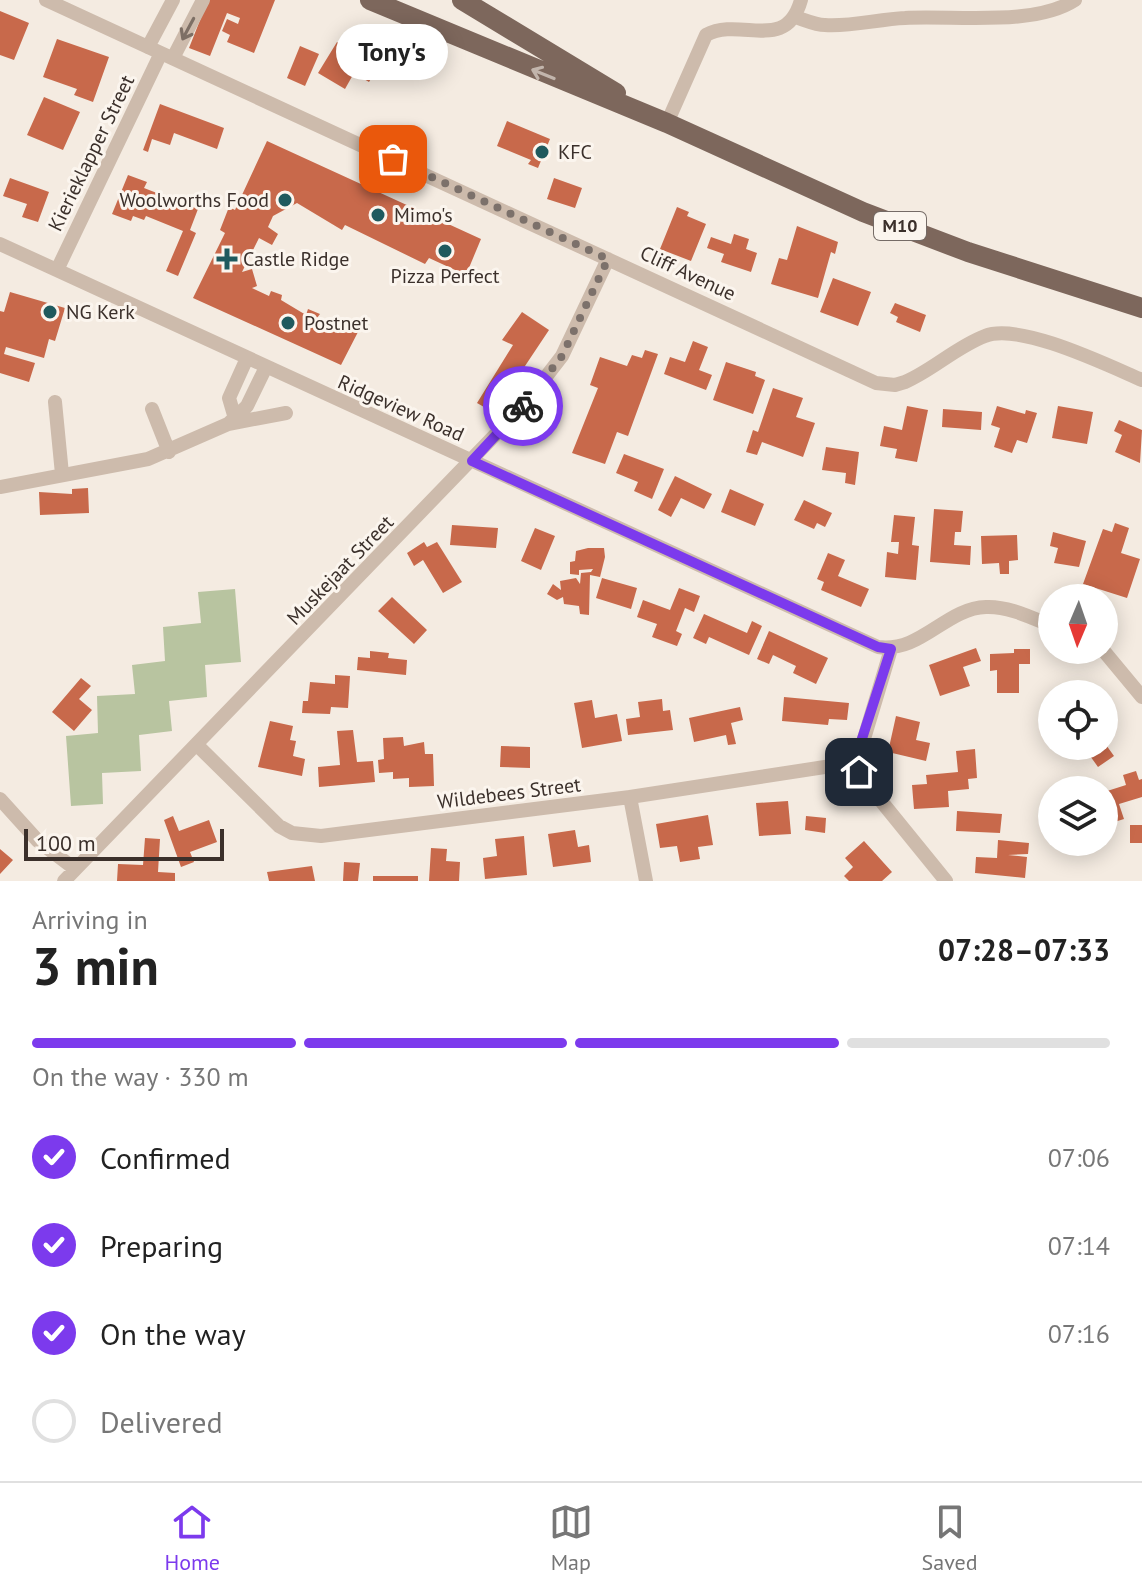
<!DOCTYPE html>
<html lang="en">
<head>
<meta charset="utf-8">
<style>
	:root { --surface:#fff; --page:#f6f6f6; --text:#222; --muted:#767676; --line:#e0e0e0; --accent:#7c3aed }
	body { margin:0; font-family:"PT Sans",sans-serif; background:var(--page); color:var(--text); height:100vh; display:flex; flex-direction:column; font-size:30px; white-space:nowrap }
	* { box-sizing:border-box; margin:0 }
	p { font-size:26px; color:var(--muted) }
	.icon { flex:none; width:44px; height:44px; fill:none; stroke:currentColor; stroke-width:2; stroke-linecap:round; stroke-linejoin:round }
	.map { position:relative; height:881px; overflow:hidden }
	.sheet { display:flex; flex-direction:column; background:var(--surface); flex:1 }
	.sheet>* { flex:none }
	.needle { width:52px; rotate:182deg }
	.fabs { position:absolute; left:1038px; top:584px; display:grid; gap:16px }
	.fabs a { display:grid; place-items:center; width:80px; height:80px; border-radius:50%; background:var(--surface); box-shadow:0 4px 20px #0003; font-size:40px }
	.scale { position:absolute; left:24px; bottom:20px; width:200px; box-sizing:border-box; padding-left:8px; border:4px solid #3b302b; border-top:0; font-size:22px; line-height:28px; white-space:nowrap; color:#3b302b; -webkit-text-stroke:6px #fbf5ee; paint-order:stroke }
	.pin { position:absolute; display:grid; place-items:center; width:68px; height:68px; color:#fff; margin:-34px; border-radius:16px; box-shadow:0 4px 12px #0006 }
	.courier { position:absolute; display:grid; place-items:center; width:80px; height:80px; margin:-40px; border:6px solid #7c3aed; border-radius:50%; background:#fff; color:#222; box-shadow:0 2px 10px #0007 }
	.bubble { position:absolute; height:56px; border-radius:28px; background:var(--surface); box-shadow:0 4px 20px #0003; font-size:26px; font-weight:700; line-height:56px; text-align:center }
	.summary em { font-style:normal; font-weight:700 }
	.summary div { display:flex; flex-direction:column-reverse }
	.summary { display:flex; align-items:center; justify-content:space-between; height:136px; padding:0 32px }
	h1 { font-size:52px; font-weight:700; line-height:60px }
	.bar { display:grid; grid-template-columns:repeat(4,1fr); gap:12px 8px; align-content:center; height:96px; padding:0 32px }
	.bar i { height:10px; border-radius:6px; background:var(--line) }
	.bar .selected { background:var(--accent) }
	.bar p { grid-column:span 4 }
	ol { padding:0 32px; list-style:none }
	li { display:flex; align-items:center; gap:24px; height:88px }
	li p { margin-inline-start:auto }
	li .icon { padding:8px; border-radius:50%; background:var(--accent); color:#fff; stroke-width:4 }
	li:last-child { color:var(--muted) }
	li i { width:44px; height:44px; border:4px solid var(--line); border-radius:50% }
	.tab-bar { display:flex; justify-content:space-around; align-items:center; height:112px; border-top:2px solid var(--line); background:var(--surface); font-size:22px; color:var(--muted) }
	.tab-bar a { display:grid; justify-items:center; gap:4px }
	.tab-bar .selected { color:var(--accent) }
	.map>svg:first-child { display:block }
	.green { fill:#b8c4a0 }
	.building { fill:#c8694b }
	.lines { fill:none; stroke-linecap:round; stroke-linejoin:round }
	.minor { stroke:#cdbbac; stroke-width:14 }
	.primary { stroke:#7d675c; stroke-width:20 }
	.oneway { stroke:#7d6f65 }
	.oneway2 { stroke:#c2b5ac }
	.done { stroke:#7c716b; stroke-width:8; stroke-dasharray:0 14.4 }
	.route { stroke:#7c3aed; stroke-width:10 }
	.poi-dot { fill:#1f5a5e; stroke:#fbf5ee; stroke-width:3 }
	.labels { text-anchor:middle; stroke-width:6; stroke-linejoin:round; paint-order:stroke }
	.shield { fill:#fbf5ee; stroke:#756b66; stroke-width:2 }
	.shield-label { font-size:18px; font-weight:bold; fill:#3b302b }
	.poi-label { font-size:20px; fill:#3b302b; stroke:#fbf5ee; text-anchor:start }
	.street-label { font-size:20px; fill:#3b302b; stroke:#fbf5ee }
</style>
</head>
<body>
<div class="map">
<svg width="1142" height="881" viewBox="0 0 1142 881">
	<rect width="100%" height="100%" fill="#f4ebe1"/>
	<path class="green" d="M 235,589 L 241,662 L 205,665 L 207,697 L 169,701 L 172,731 L 139,735 L 141,771 L 102,773 L 103,804 L 71,806 L 66,736 L 98,733 L 97,696 L 135,694 L 132,665 L 165,661 L 163,627 L 201,623 L 198,592 Z"/>
	<path class="building" d="M 208,0 L 275,0 L 254,53 L 227,42 L 230,35 L 222,31 L 227,19 L 238,24 L 240,18 L 227,13 L 210,56 L 189,48 Z
		M 0,11 L 29,23 L 14,60 L 0,55 Z
		M 371,32 L 392,45 L 369,82 L 354,73 L 345,89 L 318,73 L 337,42 L 358,54 Z
		M 57,39 L 109,57 L 93,102 L 74,95 L 77,89 L 43,77 Z
		M 300,46 L 319,54 L 305,86 L 287,78 Z
		M 44,97 L 80,112 L 63,150 L 27,135 Z
		M 160,104 L 224,128 L 217,149 L 174,133 L 170,145 L 152,139 L 148,152 L 143,150 Z
		M 507,121 L 550,139 L 538,168 L 528,164 L 531,160 L 497,146 Z
		M 267,141 L 481,239 L 466,275 L 429,258 L 425,264 L 345,225 L 342,230 L 297,203 L 273,216 L 268,227 L 278,234 L 272,245 L 259,238 L 242,272 L 252,269 L 257,286 L 252,288 L 269,296 L 271,291 L 282,295 L 281,300 L 306,315 L 308,309 L 320,314 L 317,318 L 333,328 L 335,321 L 358,332 L 341,365 L 193,298 L 225,233 L 220,230 L 229,207 L 235,210 Z
		M 128,175 L 147,182 L 144,188 L 198,209 L 190,230 L 196,233 L 178,276 L 166,271 L 183,231 L 146,216 L 144,220 L 133,216 L 131,221 L 112,214 Z
		M 10,178 L 49,192 L 38,222 L 22,217 L 27,204 L 3,196 Z
		M 554,178 L 582,188 L 575,208 L 547,199 Z
		M 677,207 L 689,212 L 687,216 L 706,224 L 691,261 L 660,249 Z
		M 797,226 L 838,242 L 835,254 L 831,252 L 818,298 L 771,284 L 779,258 L 787,260 Z
		M 734,234 L 749,239 L 746,249 L 757,253 L 751,272 L 721,262 L 724,254 L 707,248 L 711,237 L 731,244 Z
		M 833,278 L 871,292 L 858,326 L 820,312 Z
		M 10,292 L 65,308 L 55,341 L 49,339 L 44,358 L 6,347 L 4,354 L 35,363 L 29,382 L 0,373 L 0,311 L 4,312 Z
		M 895,303 L 926,315 L 920,332 L 896,322 L 898,317 L 890,313 Z
		M 522,312 L 549,330 L 509,390 L 491,411 L 477,403 L 513,345 L 502,340 Z
		M 693,341 L 708,347 L 699,370 L 712,375 L 706,390 L 664,374 L 670,357 L 685,362 Z
		M 645,350 L 658,354 L 628,436 L 617,432 L 605,464 L 572,453 L 598,388 L 590,385 L 600,357 L 627,366 L 632,355 L 642,358 Z
		M 726,362 L 756,372 L 755,376 L 765,380 L 753,414 L 713,400 Z
		M 773,388 L 803,398 L 796,417 L 815,423 L 803,457 L 762,442 L 757,455 L 746,452 L 753,430 L 758,432 Z
		M 907,406 L 928,410 L 917,462 L 895,458 L 897,449 L 880,446 L 884,426 L 902,430 Z
		M 997,406 L 1025,414 L 1026,410 L 1037,413 L 1027,443 L 1017,440 L 1012,453 L 994,447 L 1000,428 L 991,425 Z
		M 1058,406 L 1093,412 L 1087,444 L 1052,438 Z
		M 943,409 L 982,412 L 981,430 L 942,427 Z
		M 1119,420 L 1142,430 L 1140,463 L 1115,452 L 1122,435 L 1114,431 Z
		M 826,447 L 859,452 L 855,485 L 845,483 L 846,473 L 822,470 Z
		M 624,454 L 664,469 L 652,499 L 634,491 L 638,482 L 616,473 Z
		M 675,476 L 712,494 L 704,509 L 681,498 L 671,517 L 658,510 Z
		M 88,488 L 89,513 L 40,515 L 39,492 L 72,494 L 72,489 Z
		M 730,489 L 764,504 L 755,526 L 721,512 Z
		M 804,500 L 832,513 L 825,527 L 817,523 L 814,529 L 794,520 Z
		M 934,509 L 963,511 L 961,532 L 955,532 L 954,545 L 971,546 L 970,565 L 930,562 Z
		M 894,515 L 915,517 L 912,545 L 919,546 L 916,580 L 885,577 L 887,552 L 898,554 L 899,542 L 891,542 Z
		M 1115,523 L 1129,528 L 1121,553 L 1140,559 L 1127,598 L 1083,584 L 1103,529 L 1112,532 Z
		M 452,525 L 498,528 L 496,548 L 450,545 Z
		M 535,528 L 555,536 L 541,570 L 521,561 Z
		M 1053,532 L 1086,541 L 1079,567 L 1054,563 L 1058,548 L 1050,546 Z
		M 1017,535 L 1018,560 L 1009,561 L 1009,574 L 1000,574 L 999,563 L 982,564 L 981,536 Z
		M 424,542 L 427,547 L 437,542 L 462,582 L 443,593 L 423,560 L 414,566 L 407,553 Z
		M 588,548 L 604,548 L 605,557 L 600,577 L 590,575 L 589,615 L 580,614 L 579,606 L 564,604 L 563,597 L 557,600 L 547,594 L 553,584 L 561,590 L 560,581 L 576,578 L 580,584 L 581,573 L 591,572 L 593,569 L 579,570 L 579,575 L 570,574 L 570,562 L 575,561 L 576,551 Z
		M 828,553 L 845,560 L 838,576 L 869,589 L 861,607 L 821,590 L 824,582 L 817,579 Z
		M 602,578 L 637,588 L 631,609 L 596,598 Z
		M 679,588 L 700,596 L 694,612 L 685,608 L 676,631 L 682,634 L 677,646 L 652,637 L 657,624 L 637,617 L 643,600 L 670,610 Z
		M 392,597 L 427,630 L 414,644 L 378,611 Z
		M 704,614 L 747,633 L 752,621 L 762,626 L 749,655 L 709,637 L 706,644 L 693,638 Z
		M 769,631 L 828,658 L 816,684 L 793,673 L 796,666 L 773,655 L 769,664 L 757,659 Z
		M 976,648 L 981,661 L 963,667 L 970,686 L 940,696 L 929,665 Z
		M 1014,649 L 1030,649 L 1030,664 L 1019,664 L 1019,693 L 997,693 L 997,670 L 990,671 L 990,654 L 1014,653 Z
		M 370,651 L 389,653 L 388,658 L 407,660 L 406,675 L 357,670 L 358,657 L 370,658 Z
		M 335,675 L 350,676 L 348,708 L 331,707 L 330,714 L 302,713 L 303,701 L 308,701 L 310,682 L 335,684 Z
		M 81,678 L 91,686 L 79,699 L 92,710 L 74,731 L 52,712 Z
		M 1075,681 L 1086,694 L 1066,694 L 1063,691 Z
		M 784,697 L 849,703 L 847,720 L 829,719 L 828,725 L 782,721 Z
		M 662,699 L 663,711 L 670,710 L 673,730 L 628,735 L 626,719 L 640,717 L 638,702 Z
		M 592,700 L 595,718 L 617,714 L 622,741 L 582,748 L 574,703 Z
		M 740,707 L 743,720 L 731,723 L 736,744 L 728,745 L 726,735 L 694,742 L 689,718 Z
		M 896,716 L 920,722 L 916,740 L 930,743 L 926,761 L 888,752 Z
		M 270,721 L 293,726 L 290,740 L 296,741 L 293,756 L 305,759 L 302,776 L 258,767 Z
		M 353,730 L 357,762 L 373,761 L 375,782 L 319,787 L 318,767 L 340,765 L 337,731 Z
		M 403,737 L 404,746 L 424,742 L 425,754 L 433,754 L 434,786 L 409,787 L 409,778 L 393,779 L 393,772 L 379,773 L 378,760 L 384,759 L 383,738 Z
		M 1104,742 L 1114,756 L 1098,767 L 1083,746 L 1104,746 Z
		M 501,746 L 530,747 L 530,768 L 500,767 Z
		M 975,749 L 977,778 L 968,779 L 969,789 L 948,791 L 949,807 L 914,809 L 912,785 L 927,784 L 926,775 L 958,772 L 956,751 Z
		M 1136,771 L 1139,780 L 1142,779 L 1142,797 L 1119,804 L 1124,819 L 1105,825 L 1104,792 L 1126,785 L 1123,775 Z
		M 788,801 L 791,834 L 759,836 L 756,803 Z
		M 957,811 L 1002,814 L 1000,833 L 956,831 Z
		M 708,815 L 713,845 L 698,847 L 700,859 L 680,862 L 677,846 L 660,848 L 656,824 Z
		M 173,816 L 179,831 L 209,820 L 217,842 L 190,852 L 194,862 L 181,867 L 164,820 Z
		M 806,816 L 826,818 L 825,833 L 805,830 Z
		M 1130,825 L 1142,825 L 1142,843 L 1130,843 Z
		M 575,830 L 578,847 L 589,845 L 591,862 L 553,867 L 548,834 Z
		M 524,836 L 527,875 L 485,879 L 483,858 L 497,856 L 495,839 Z
		M 145,838 L 160,839 L 158,872 L 175,873 L 175,881 L 117,881 L 118,864 L 143,865 Z
		M 998,840 L 1029,843 L 1028,854 L 1008,855 L 1027,857 L 1025,878 L 975,873 L 976,857 L 997,858 Z
		M 864,841 L 892,872 L 882,881 L 849,881 L 844,876 L 853,867 L 845,858 Z
		M 431,848 L 447,849 L 446,861 L 460,862 L 459,881 L 429,881 Z
		M 0,849 L 13,860 L 0,874 Z
		M 344,862 L 360,863 L 358,881 L 343,881 Z
		M 312,866 L 315,881 L 269,881 L 267,872 Z
		M 373,876 L 418,876 L 418,881 L 373,881 Z"/>
	<g class="lines">
		<path class="minor" d="M 46,0 L 876,383 L 895,385 L 905,382 C 933,370 956,347 985,336 C 1019,322 1107,365 1142,380
			M 795,17 C 805,20 815,25 825,25 C 850,27 879,19 905,18 C 953,15 1034,27 1075,0
			M 148,47 L 173,0
			M 173,58 L 203,0
			M 667,123 L 706,35 C 741,16 786,54 801,0
			M 0,244 L 878,647 C 921,653 946,608 986,607 C 1009,606 1032,618 1052,626
			M 57,270 L 161,53
			M 55,402 L 62,474
			M 152,409 L 169,452
			M 234,415 L 229,398 L 247,358
			M 228,424 L 247,406 L 266,367
			M 0,487 L 148,459 L 228,424 L 286,413
			M 891,649 L 857,762 L 864,780 L 946,881
			M 1103,650 L 1142,697
			M 198,746 L 279,826 L 292,833 L 321,836 L 630,797 L 857,762
			M 630,797 L 646,881
			M 0,799 L 38,841 L 75,869
			M 64,881 L 525,404 L 562,356 L 608,259"/>
		<path class="primary" d="M 370,0 L 667,123 L 863,212 L 968,252 L 1142,308
			M 462,0 L 616,93"/>
	</g>
	<defs><path id="oneway-shaft" d="M-6 0H5M1.5-3L5.5 0L1.5 3" fill="none" stroke-width="1.6" stroke-linecap="round" stroke-linejoin="round" transform="scale(2)"/></defs>
	<use class="oneway" href="#oneway-shaft" transform="translate(188 29) rotate(118)"/>
	<use class="oneway2" href="#oneway-shaft" transform="translate(543 74) rotate(-158)"/>
	<g class="lines">
		<path class="done" d="M 393,159 L 608,259 L 562,356 L 523,406"/>
		<path class="route" d="M 523,406 L 472,461 L 878,647 L 891,649 L 858,751 L 859,772"/>
	</g>
	<g class="poi-dot">
		<circle cx="542" cy="152" r="8"/>
		<circle cx="285" cy="200" r="8"/>
		<circle cx="378" cy="215" r="8"/>
		<circle cx="445" cy="251" r="8"/>
		<path d="M223 247h8v8h8v8h-8v8h-8v-8h-8v-8h8z"/>
		<circle cx="50" cy="312" r="8"/>
		<circle cx="288" cy="323" r="8"/>
	</g>
	<g class="labels">
		<rect class="shield" x="874" y="212" width="52" height="28" rx="6"/>
		<g class="shield-label">
			<text x="900" y="232">M10</text>
		</g>
		<g class="poi-label">
			<text x="558" y="159">KFC</text>
			<text x="269" y="207" text-anchor="end">Woolworths Food</text>
			<text x="394" y="222">Mimo's</text>
			<text x="243" y="266">Castle Ridge</text>
			<text x="445" y="283" text-anchor="middle">Pizza Perfect</text>
			<text x="66" y="319">NG Kerk</text>
			<text x="304" y="330">Postnet</text>
		</g>
		<g class="street-label">
			<text transform="translate(91 153) rotate(-64)" y="7">Kierieklapper Street</text>
			<text transform="translate(688 273) rotate(25)" y="7">Cliff Avenue</text>
			<text transform="translate(401 408) rotate(24)" y="7">Ridgeview Road</text>
			<text transform="translate(340 570) rotate(-46)" y="7">Muskejaat Street</text>
			<text transform="translate(509 793) rotate(-7)" y="7">Wildebees Street</text>
		</g>
	</g>
</svg>
<div class="fabs">
<a><svg class="needle" viewBox="-14 -14 28 28"><path d="M0-13l5 13h-10z" fill="#e53935"/><path d="M0 13l5-13h-10z" fill="#767676"/></svg></a>
<a><svg class="icon" aria-label="locate" viewBox="0 0 24 24"><circle cx="12" cy="12" r="6"/><path d="M12 2v4M12 18v4M2 12h4M18 12h4"/></svg></a>
<a><svg class="icon" aria-label="layers" viewBox="0 0 24 24"><path d="M12 4l9 5-9 5-9-5zM3 14l9 5 9-5"/></svg></a>
</div>
<div class="scale">100 m</div>
<div class="pin" style="left:393px;top:159px;background:#ea580c"><svg class="icon" aria-label="bag" viewBox="0 0 24 24"><path d="M5 8h14l-1 12H6zM9 8a3 3 0 0 1 6 0"/></svg></div>
<div class="pin" style="left:859px;top:772px;background:#1f2937"><svg class="icon" aria-label="home" viewBox="0 0 24 24"><path d="M3 11l9-7 9 7M6 9v11h12V9"/></svg></div>
<div class="courier" style="left:523px;top:406px"><svg class="icon" aria-label="bike" viewBox="0 0 24 24"><circle cx="6" cy="16" r="4"/><circle cx="18" cy="16" r="4"/><path d="M6 16l4-8h5l3 8M10 8l3 8H6M13 5h3"/></svg></div>
<div class="bubble" style="left:336px;top:24px;width:112px">Tony's</div>
</div>
<section class="sheet">
<div class="summary"><div><h1>3 min</h1><p>Arriving in</p></div><em>07:28–07:33</em></div>
<div class="bar"><i class="selected"></i><i class="selected"></i><i class="selected"></i><i></i><p>On the way · 330 m</p></div>
<ol>
<li><svg class="icon" aria-label="check" viewBox="0 0 24 24"><path d="M5 12l5 5 9-10"/></svg>Confirmed<p>07:06</p></li>
<li><svg class="icon" aria-label="check" viewBox="0 0 24 24"><path d="M5 12l5 5 9-10"/></svg>Preparing<p>07:14</p></li>
<li><svg class="icon" aria-label="check" viewBox="0 0 24 24"><path d="M5 12l5 5 9-10"/></svg>On the way<p>07:16</p></li>
<li><i></i>Delivered</li>
</ol>
</section>
<nav class="tab-bar">
<a class="selected"><svg class="icon" aria-label="home" viewBox="0 0 24 24"><path d="M3 11l9-7 9 7M6 9v11h12V9"/></svg>Home</a>
<a><svg class="icon" aria-label="map" viewBox="0 0 24 24"><path d="M3 6l6-2 6 2 6-2v14l-6 2-6-2-6 2zM9 4v14M15 6v14"/></svg>Map</a>
<a><svg class="icon" aria-label="saved" viewBox="0 0 24 24"><path d="M7 4h10v16l-5-4-5 4z"/></svg>Saved</a>
</nav>
</body>
</html>
